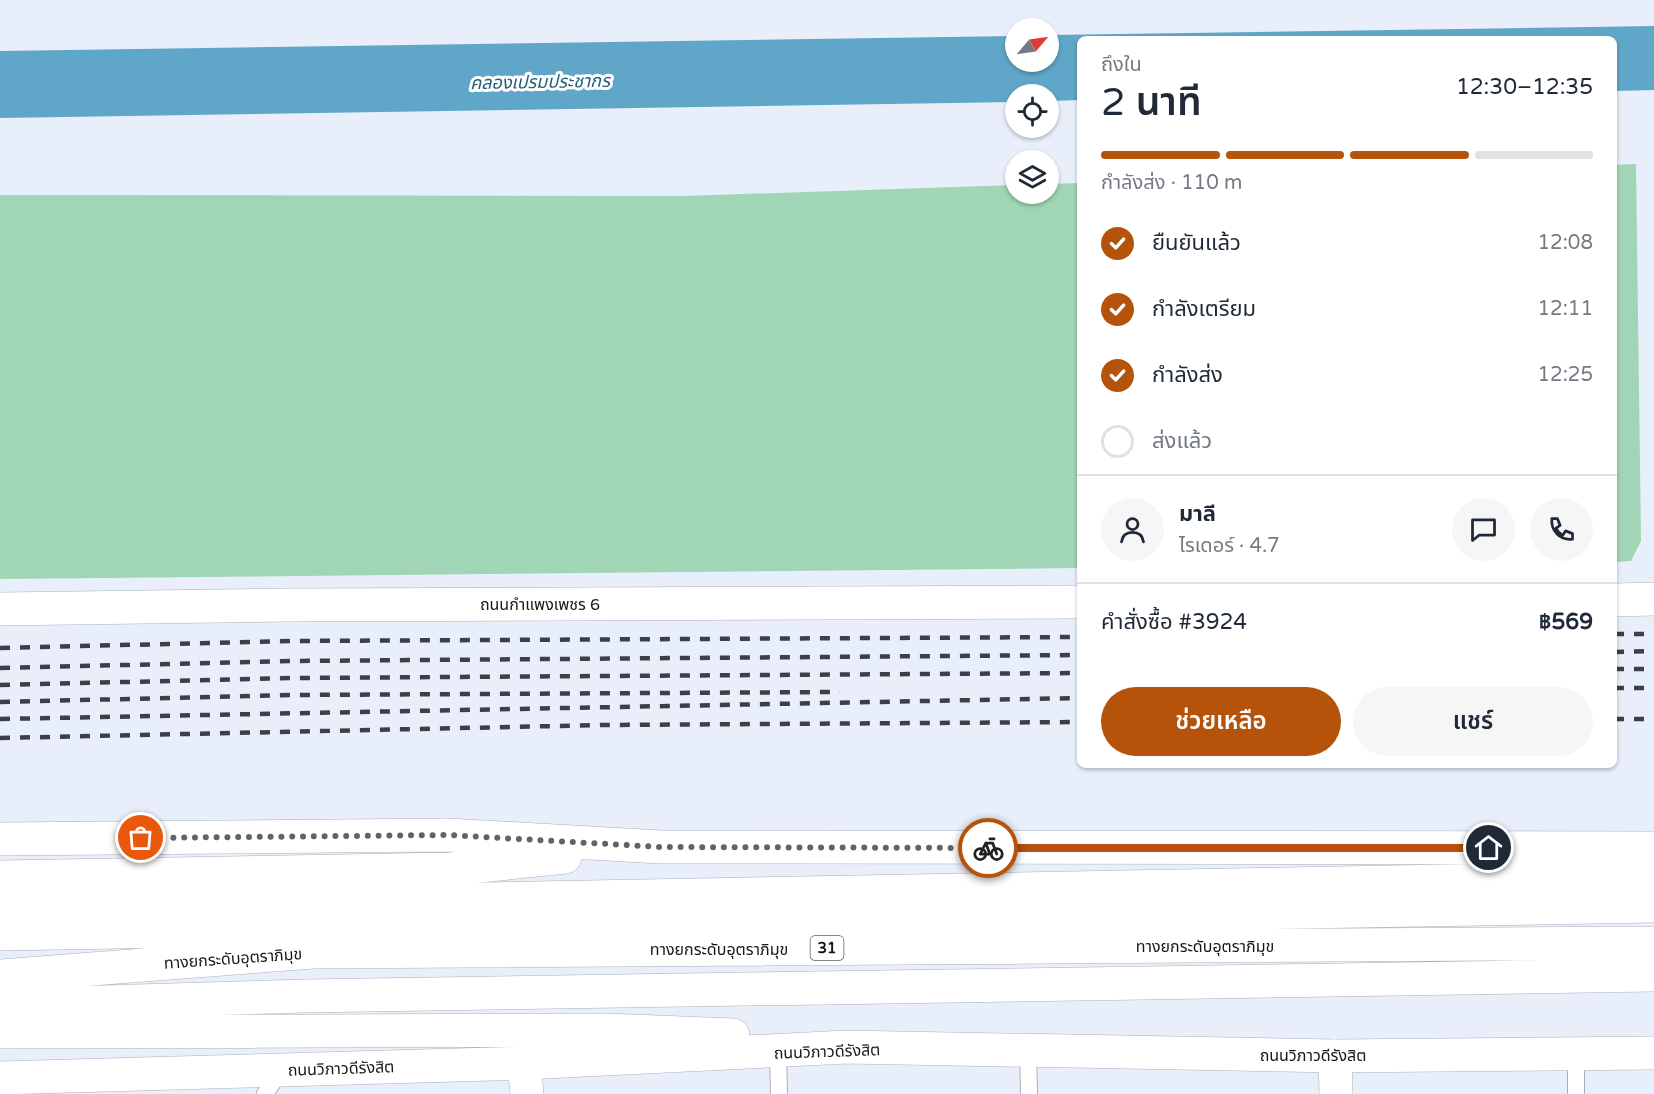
<!DOCTYPE html>
<html lang="th">
<head>
<meta charset="utf-8">
<style>
	:root { --surface:#fff; --page:#f6f6f7; --text:#1f2937; --muted:#747a83; --line:#e0e1e3; --accent:#b45309 }
	body { margin:0; font-family:"Varela Round","Noto Sans Thai",sans-serif; background:var(--page); color:var(--text); height:100vh; display:flex; flex-direction:column; font-size:22px; white-space:nowrap }
	* { box-sizing:border-box; margin:0 }
	p { font-size:20px; color:var(--muted) }
	.icon { flex:none; width:33px; height:33px; fill:none; stroke:currentColor; stroke-width:2; stroke-linecap:round; stroke-linejoin:round }
	.map { position:relative; flex:1; overflow:hidden }
	.panel { position:absolute; left:1077px; top:36px; width:540px; height:732px; display:flex; flex-direction:column; background:var(--surface); border-radius:9px; box-shadow:0 2px 4px #0004 }
	.panel>* { flex:none }
	.needle { width:39px; rotate:61deg }
	.controls { position:absolute; left:1005px; top:18px; display:grid; gap:12px }
	.controls a { display:grid; place-items:center; width:54px; height:54px; border-radius:50%; background:var(--surface); box-shadow:0 2px 4px #0004; font-size:30px }
	.pin { position:absolute; display:grid; place-items:center; width:51px; height:51px; color:#fff; margin:-26px; border:3px solid #fff; border-radius:50%; box-shadow:0 2px 6px #0007 }
	.courier { position:absolute; display:grid; place-items:center; width:60px; height:60px; margin:-30px; border:4px solid #b45309; border-radius:50%; background:#fff; color:#222; box-shadow:0 2px 8px #0007 }
	.headline em { font-style:normal; font-weight:600 }
	.headline div { display:flex; flex-direction:column-reverse }
	.headline { display:flex; align-items:center; justify-content:space-between; height:102px; padding:0 24px }
	h1 { font-size:39px; font-weight:600; line-height:45px }
	.bar { display:grid; grid-template-columns:repeat(4,1fr); gap:9px 6px; align-content:center; height:72px; padding:0 24px }
	.bar i { height:8px; border-radius:4px; background:var(--line) }
	.bar .selected { background:var(--accent) }
	.bar p { grid-column:span 4 }
	.line { display:flex; align-items:center; gap:15px; padding:0 24px; border-top:2px solid var(--line) }
	.line div { flex:1 }
	.round { display:grid; place-items:center; flex:none; width:63px; height:63px; border-radius:32px; background:var(--page) }
	ol { padding:0 24px; list-style:none }
	li { display:flex; align-items:center; gap:18px; height:66px }
	li p { margin-inline-start:auto }
	li .icon { padding:6px; border-radius:50%; background:var(--accent); color:#fff; stroke-width:4 }
	li:last-child { color:var(--muted) }
	li i { width:33px; height:33px; border:3px solid var(--line); border-radius:50% }
	.button { display:flex; gap:12px; margin-top:auto; padding:12px 24px }
	.button a { flex:1; height:69px; border-radius:36px; background:var(--accent); color:#fff; font-size:24px; font-weight:600; line-height:69px; text-align:center }
	.button a+a { background:var(--page); color:var(--text) }
	.map>svg:first-child { display:block }
	.green { fill:#a0d5b5 }
	.water { fill:#60a6c8 }
	.lines { fill:none; stroke-linecap:round; stroke-linejoin:round }
	.lane-casing { stroke:#abb0ba; stroke-width:18 }
	.street-casing { stroke:#abb0ba; stroke-width:34 }
	.secondary-casing { stroke:#abb0ba; stroke-width:34 }
	.highway-casing { stroke:#abb0ba; stroke-width:34 }
	.lane { stroke:#fff; stroke-width:16 }
	.street { stroke:#fff; stroke-width:33 }
	.secondary { stroke:#fff; stroke-width:33 }
	.highway { stroke:#fff; stroke-width:33 }
	.rail { stroke:#3d3f44; stroke-width:4.5; stroke-dasharray:10 10; stroke-linecap:butt }
	.done { stroke:#606369; stroke-width:6; stroke-dasharray:0 10.8 }
	.route { stroke:#b45309; stroke-width:8 }
	.labels { text-anchor:middle; stroke-width:6; stroke-linejoin:round; paint-order:stroke }
	.shield { fill:#fff; stroke:#5c5d5f; stroke-width:1.5 }
	.shield-label { font-size:15px; font-weight:bold; fill:#16171b }
	.street-label { font-size:16px; fill:#16171b; stroke:#fff }
	.water-label { font-size:18px; font-style:italic; fill:#285f78; stroke:#fff }
</style>
</head>
<body>
<div class="map">
<svg width="1654" height="1094" viewBox="0 0 1654 1094">
	<rect width="100%" height="100%" fill="#e9effa"/>
	<path class="green" d="M 1636,164 L 1641,541 L 1631,561 L 1614,562 L 1614,165 Z
		M 1080,183 L 1080,568 L 0,579 L 0,195 L 684,196 L 1015,185 L 1016,194 L 1048,194 L 1049,184 Z"/>
	<path class="water" d="M 1654,26 L 1654,90 L 1614,91 L 1614,39 L 1080,39 L 1080,100 L 1049,101 L 1048,94 L 1016,94 L 1015,102 L 0,118 L 0,51 L 1015,36 L 1016,62 L 1048,62 L 1049,35 Z"/>
	<g class="lines">
		<defs>
			<path id="lane" d="M 1028,1052 L 1029,1094
				M 778,1053 L 779,1094
				M 265,1094 L 281,1070
				M 1576,1094 L 1576,1054"/>
			<path id="street" d="M 1335,1056 L 1336,1094
				M 524,1063 L 527,1094"/>
			<path id="secondary" d="M 1614,600 L 1654,599
				M 0,609 L 287,605 L 1080,602
				M 0,839 L 448,835 L 661,847 L 1654,848
				M 0,877 L 451,869 L 565,857
				M 0,1032 L 607,1030 L 733,1035
				M 0,1078 L 524,1063 L 847,1047 L 1335,1056 L 1654,1053"/>
			<path id="highway" d="M 0,908 L 1654,877
				M 0,934 L 1654,906
				M 0,976 L 313,952 L 1654,943
				M 0,1005 L 304,996 L 1654,975"/>
		</defs>
		<use href="#lane" class="lane-casing"/>
		<use href="#street" class="street-casing"/>
		<use href="#secondary" class="secondary-casing"/>
		<use href="#highway" class="highway-casing"/>
		<use href="#lane" class="lane"/>
		<use href="#street" class="street"/>
		<use href="#secondary" class="secondary"/>
		<use href="#highway" class="highway"/>
		<path class="rail" d="M 1614,634 L 1654,634
			M 0,648 L 291,641 L 1080,637
			M 1614,652 L 1654,651
			M 0,668 L 292,661 L 1080,655
			M 1614,669 L 1654,669
			M 0,685 L 292,678 L 1080,673
			M 1614,688 L 1654,688
			M 0,702 L 294,695 L 840,692
			M 0,719 L 1080,698
			M 1614,719 L 1654,719
			M 0,738 L 602,725 L 1080,722"/>
	</g>
	<g class="lines">
		<path class="done" d="M 141,838 L 448,835 L 661,847 L 988,848"/>
		<path class="route" d="M 988,848 L 1489,848"/>
	</g>
	<g class="labels">
		<rect class="shield" x="810.5" y="936" width="33" height="24" rx="4.5"/>
		<g class="shield-label">
			<text x="827" y="953">31</text>
		</g>
		<g class="street-label">
			<text x="540" y="610">ถนนกำแพงเพชร 6</text>
			<text x="1205" y="952">ทางยกระดับอุตราภิมุข</text>
			<text x="719" y="955">ทางยกระดับอุตราภิมุข</text>
			<text transform="translate(233 958) rotate(-4)" y="6">ทางยกระดับอุตราภิมุข</text>
			<text transform="translate(827 1051) rotate(-2)" y="6">ถนนวิภาวดีรังสิต</text>
			<text x="1313" y="1061">ถนนวิภาวดีรังสิต</text>
			<text transform="translate(341 1068) rotate(-2)" y="6">ถนนวิภาวดีรังสิต</text>
		</g>
		<g class="water-label">
			<text transform="translate(540 82) rotate(-1)" y="6">คลองเปรมประชากร</text>
		</g>
	</g>
</svg>
<div class="controls">
<a><svg class="needle" viewBox="-14 -14 28 28"><path d="M0-13l5 13h-10z" fill="#e53935"/><path d="M0 13l5-13h-10z" fill="#747a83"/></svg></a>
<a><svg class="icon" aria-label="locate" viewBox="0 0 24 24"><circle cx="12" cy="12" r="6"/><path d="M12 2v4M12 18v4M2 12h4M18 12h4"/></svg></a>
<a><svg class="icon" aria-label="layers" viewBox="0 0 24 24"><path d="M12 4l9 5-9 5-9-5zM3 14l9 5 9-5"/></svg></a>
</div>
<div class="pin" style="left:141px;top:838px;background:#ea580c"><svg class="icon" aria-label="bag" viewBox="0 0 24 24"><path d="M5 8h14l-1 12H6zM9 8a3 3 0 0 1 6 0"/></svg></div>
<div class="pin" style="left:1489px;top:848px;background:#1f2937"><svg class="icon" aria-label="home" viewBox="0 0 24 24"><path d="M3 11l9-7 9 7M6 9v11h12V9"/></svg></div>
<div class="courier" style="left:988px;top:848px"><svg class="icon" aria-label="bike" viewBox="0 0 24 24"><circle cx="6" cy="16" r="4"/><circle cx="18" cy="16" r="4"/><path d="M6 16l4-8h5l3 8M10 8l3 8H6M13 5h3"/></svg></div>
<section class="panel">
<div class="headline"><div><h1>2 นาที</h1><p>ถึงใน</p></div><em>12:30–12:35</em></div>
<div class="bar"><i class="selected"></i><i class="selected"></i><i class="selected"></i><i></i><p>กำลังส่ง · 110 m</p></div>
<ol>
<li><svg class="icon" aria-label="check" viewBox="0 0 24 24"><path d="M5 12l5 5 9-10"/></svg>ยืนยันแล้ว<p>12:08</p></li>
<li><svg class="icon" aria-label="check" viewBox="0 0 24 24"><path d="M5 12l5 5 9-10"/></svg>กำลังเตรียม<p>12:11</p></li>
<li><svg class="icon" aria-label="check" viewBox="0 0 24 24"><path d="M5 12l5 5 9-10"/></svg>กำลังส่ง<p>12:25</p></li>
<li><i></i>ส่งแล้ว</li>
</ol>
<div class="line" style="height:108px"><a class="round"><svg class="icon" aria-label="person" viewBox="0 0 24 24"><circle cx="12" cy="8" r="4"/><path d="M4 21q1-7 8-7t8 7"/></svg></a><div><b>มาลี</b><p>ไรเดอร์ · 4.7</p></div><a class="round"><svg class="icon" aria-label="chat" viewBox="0 0 24 24"><path d="M4 5h16v11H9l-5 4z"/></svg></a><a class="round"><svg class="icon" aria-label="phone" viewBox="0 0 24 24"><path d="M5 4h4l2 5-3 2q2 4 5 5l2-3 5 2v4C11 20 4 13 5 4z"/></svg></a></div>
<div class="line" style="height:78px"><div>คำสั่งซื้อ #3924</div><b>฿569</b></div>
<div class="button"><a>ช่วยเหลือ</a><a>แชร์</a></div>
</section>
</div>
</body>
</html>
